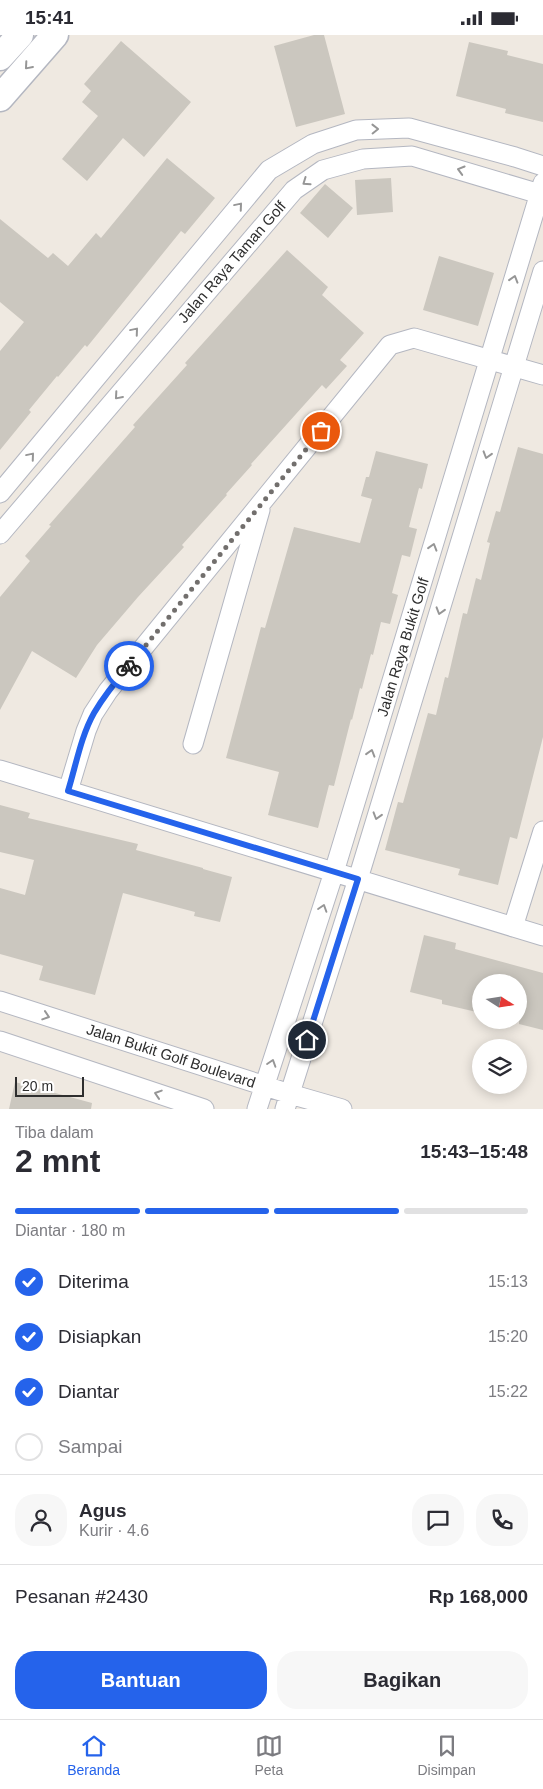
<!DOCTYPE html>
<html lang="id">
<head>
<meta charset="utf-8">
<style>
	:root { --surface:#fff; --page:#f7f7f7; --text:#2b2b33; --muted:#7c7c81; --line:#e1e1e2; --accent:#2563eb }
	body { margin:0; font-family:Arial,sans-serif; background:var(--page); color:var(--text); height:100vh; display:flex; flex-direction:column; font-size:19px; white-space:nowrap }
	* { box-sizing:border-box; margin:0 }
	p { font-size:16px; color:var(--muted) }
	.icon { flex:none; width:28px; height:28px; fill:none; stroke:currentColor; stroke-width:2; stroke-linecap:round; stroke-linejoin:round }
	.map { position:relative; height:1074px; overflow:hidden }
	.panel { display:flex; flex-direction:column; background:var(--surface); flex:1 }
	.panel>* { flex:none }
	.needle { width:32px; rotate:102deg }
	.tools { position:absolute; left:472px; top:939px; display:grid; gap:10px }
	.tools a { display:grid; place-items:center; width:55px; height:55px; border-radius:50%; background:var(--surface); box-shadow:0 2px 12px #0003; font-size:25px }
	.scale { position:absolute; left:15px; bottom:12px; width:69px; box-sizing:border-box; padding-left:5px; border:2px solid #2e2e2e; border-top:0; font-size:14px; line-height:18px; white-space:nowrap; color:#2e2e2e; -webkit-text-stroke:4px #fff; paint-order:stroke }
	.pin { position:absolute; display:grid; place-items:center; width:42px; height:42px; color:#fff; margin:-21px; border:2px solid #fff; border-radius:50%; box-shadow:0 1px 5px #0007 }
	.courier { position:absolute; display:grid; place-items:center; width:50px; height:50px; margin:-25px; border:4px solid #2563eb; border-radius:50%; background:#fff; color:#222; box-shadow:0 1px 6px #0007 }
	.overview em { font-style:normal; font-weight:800 }
	.overview div { display:flex; flex-direction:column-reverse }
	.overview { display:flex; align-items:center; justify-content:space-between; height:85px; padding:0 15px }
	h1 { font-size:32px; font-weight:800; line-height:38px }
	.bar { display:grid; grid-template-columns:repeat(4,1fr); gap:8px 5px; align-content:center; height:60px; padding:0 15px }
	.bar i { height:6px; border-radius:4px; background:var(--line) }
	.bar .on { background:var(--accent) }
	.bar p { grid-column:span 4 }
	.line { display:flex; align-items:center; gap:12px; padding:0 15px; border-top:1px solid var(--line) }
	.line div { flex:1 }
	.round { display:grid; place-items:center; flex:none; width:52px; height:52px; border-radius:20px; background:var(--page) }
	ol { padding:0 15px; list-style:none }
	li { display:flex; align-items:center; gap:15px; height:55px }
	li p { margin-inline-start:auto }
	li .icon { padding:5px; border-radius:50%; background:var(--accent); color:#fff; stroke-width:4 }
	li:last-child { color:var(--muted) }
	li i { width:28px; height:28px; border:2px solid var(--line); border-radius:50% }
	.cta { display:flex; gap:10px; margin-top:auto; padding:10px 15px }
	.cta a { flex:1; height:58px; border-radius:20px; background:var(--accent); color:#fff; font-size:20px; font-weight:800; line-height:58px; text-align:center }
	.cta a+a { background:var(--page); color:var(--text) }
	.status { display:flex; justify-content:space-between; align-items:center; height:35px; padding:0 25px; background:var(--surface); direction:ltr }
	.status svg { height:14px; fill:currentColor }
	.tab-bar { display:flex; justify-content:space-around; align-items:center; height:70px; border-top:1px solid var(--line); background:var(--surface); font-size:14px; color:var(--muted) }
	.tab-bar a { display:grid; justify-items:center; gap:2px }
	.tab-bar .on { color:var(--accent) }
	.map>svg:first-child { display:block }
	.building { fill:#cbc7bf }
	.lines { fill:none; stroke-linecap:round; stroke-linejoin:round }
	.street-casing { stroke:#b4b7c1; stroke-width:21 }
	.secondary-casing { stroke:#b4b7c1; stroke-width:29 }
	.street { stroke:#fff; stroke-width:19 }
	.secondary { stroke:#fff; stroke-width:26 }
	.oneway { stroke:#969696 }
	.done { stroke:#726f6d; stroke-width:5; stroke-dasharray:0 9 }
	.route { stroke:#2563eb; stroke-width:6 }
	.labels { text-anchor:middle; stroke-width:5; stroke-linejoin:round; paint-order:stroke }
	.street-label { font-size:15px; fill:#2e2e2e; stroke:#fff }
</style>
</head>
<body>
<div class="status"><b>15:41</b><svg viewBox="0 0 49 12"><path d="M0 12V9h3v3zM5 12V6h3v6zM10 12V3h3v9zM15 12V0h3v12zM26 1h20v11H26zM47 4h2v5h-2z"/></svg></div>
<div class="map">
<svg width="543" height="1074" viewBox="0 0 543 1074">
	<rect width="100%" height="100%" fill="#efe9e1"/>
	<path class="building" d="M 314,0 L 324,0 L 345,79 L 296,92 L 274,11 Z
		M 121,6 L 191,67 L 144,122 L 123,103 L 87,146 L 62,124 L 98,81 L 82,67 L 91,56 L 84,49 Z
		M 469,7 L 508,16 L 507,20 L 543,29 L 543,87 L 505,78 L 506,74 L 456,61 Z
		M 167,123 L 215,163 L 185,199 L 181,196 L 87,312 L 85,310 L 58,342 L 57,341 L 29,375 L 31,377 L 0,415 L 0,316 L 24,287 L 0,267 L 0,184 L 48,223 L 53,218 L 68,231 L 96,198 L 101,203 Z
		M 391,143 L 393,177 L 357,180 L 355,145 Z
		M 325,149 L 353,173 L 328,203 L 300,178 Z
		M 287,215 L 328,252 L 322,260 L 364,298 L 340,325 L 347,331 L 326,354 L 322,350 L 251,429 L 252,430 L 226,459 L 227,460 L 182,510 L 184,512 L 138,562 L 97,610 L 76,643 L 32,616 L 0,675 L 0,562 L 30,526 L 25,521 L 51,491 L 49,490 L 135,392 L 133,390 L 187,330 L 185,328 Z
		M 439,221 L 494,238 L 478,291 L 423,275 Z
		M 518,412 L 543,419 L 543,702 L 517,804 L 510,802 L 498,850 L 458,840 L 460,834 L 385,815 L 398,767 L 403,768 L 428,678 L 436,680 L 445,642 L 448,643 L 463,578 L 467,579 L 476,543 L 481,545 L 490,508 L 487,507 L 496,476 L 500,477 Z
		M 376,416 L 428,429 L 422,454 L 419,453 L 409,492 L 417,494 L 410,522 L 402,520 L 392,558 L 398,560 L 390,589 L 381,587 L 373,620 L 371,619 L 362,654 L 360,653 L 352,685 L 351,684 L 334,751 L 329,750 L 318,793 L 268,780 L 279,737 L 226,723 L 261,592 L 265,593 L 294,492 L 360,508 L 372,464 L 361,461 L 366,442 L 369,442 Z
		M 0,770 L 30,778 L 28,783 L 138,809 L 136,815 L 203,833 L 203,834 L 232,842 L 220,887 L 194,881 L 195,877 L 123,858 L 95,960 L 39,945 L 43,931 L 0,919 L 0,853 L 25,860 L 34,825 L 0,817 Z
		M 424,900 L 456,908 L 455,914 L 543,938 L 543,995 L 519,989 L 519,948 L 481,948 L 481,978 L 442,969 L 442,965 L 410,957 Z
		M 15,1047 L 92,1068 L 91,1074 L 9,1074 Z"/>
	<g class="lines">
		<defs>
			<path id="street" d="M 0,458 L 269,135 L 313,109 L 356,95 L 409,93 L 515,122 L 543,131
				M 0,499 L 294,155 L 323,135 L 363,124 L 412,121 L 543,160
				M 193,709 L 260,475
				M 0,735 L 543,901
				M 68,756 L 86,696 L 93,679 L 108,656 L 390,310 L 414,303 L 543,340
				M 513,892 L 543,796
				M 0,966 L 290,1059 L 342,1074
				M 0,1006 L 204,1074
				M 257,1074 L 334,837 L 543,148
				M 285,1074 L 358,844 L 543,236"/>
			<path id="secondary" d="M 0,22 L 20,0
				M 0,63 L 55,0"/>
		</defs>
		<use href="#street" class="street-casing"/>
		<use href="#secondary" class="secondary-casing"/>
		<use href="#street" class="street"/>
		<use href="#secondary" class="secondary"/>
	</g>
	<defs><path id="oneway-chevron" d="M-2-3.5L2.5 0L-2 3.5" fill="none" stroke-width="1.6" stroke-linecap="round" stroke-linejoin="round" transform="scale(1.25)"/></defs>
	<g class="oneway">
		<use href="#oneway-chevron" transform="translate(28 31) rotate(131)"/>
		<use href="#oneway-chevron" transform="translate(375 94) rotate(-1)"/>
		<use href="#oneway-chevron" transform="translate(461 135) rotate(-164)"/>
		<use href="#oneway-chevron" transform="translate(306 147) rotate(145)"/>
		<use href="#oneway-chevron" transform="translate(239 171) rotate(-50)"/>
		<use href="#oneway-chevron" transform="translate(514 244) rotate(-73)"/>
		<use href="#oneway-chevron" transform="translate(135 296) rotate(-50)"/>
		<use href="#oneway-chevron" transform="translate(118 361) rotate(131)"/>
		<use href="#oneway-chevron" transform="translate(487 420) rotate(107)"/>
		<use href="#oneway-chevron" transform="translate(31 421) rotate(-50)"/>
		<use href="#oneway-chevron" transform="translate(433 512) rotate(-73)"/>
		<use href="#oneway-chevron" transform="translate(440 576) rotate(107)"/>
		<use href="#oneway-chevron" transform="translate(371 718) rotate(-73)"/>
		<use href="#oneway-chevron" transform="translate(377 781) rotate(107)"/>
		<use href="#oneway-chevron" transform="translate(323 873) rotate(-72)"/>
		<use href="#oneway-chevron" transform="translate(46 981) rotate(18)"/>
		<use href="#oneway-chevron" transform="translate(272 1028) rotate(-72)"/>
		<use href="#oneway-chevron" transform="translate(158 1059) rotate(-162)"/>
	</g>
	<g class="lines">
		<path class="done" d="M 129,631 L 321,396"/>
		<path class="route" d="M 129,631 C 116,646 104,661 94,678 C 81,701 76,730 68,756 L 358,844 L 307,1005"/>
	</g>
	<g class="labels">
		<g class="street-label">
			<text transform="translate(232 227) rotate(-49)" y="5">Jalan Raya Taman Golf</text>
			<text transform="translate(403 612) rotate(-73)" y="5">Jalan Raya Bukit Golf</text>
			<text transform="translate(171 1021) rotate(18)" y="5">Jalan Bukit Golf Boulevard</text>
		</g>
	</g>
</svg>
<div class="tools">
<a><svg class="needle" viewBox="-14 -14 28 28"><path d="M0-13l5 13h-10z" fill="#e53935"/><path d="M0 13l5-13h-10z" fill="#7c7c81"/></svg></a>
<a><svg class="icon" aria-label="layers" viewBox="0 0 24 24"><path d="M12 4l9 5-9 5-9-5zM3 14l9 5 9-5"/></svg></a>
</div>
<div class="scale">20 m</div>
<div class="pin" style="left:321px;top:396px;background:#ea580c"><svg class="icon" aria-label="bag" viewBox="0 0 24 24"><path d="M5 8h14l-1 12H6zM9 8a3 3 0 0 1 6 0"/></svg></div>
<div class="pin" style="left:307px;top:1005px;background:#1f2937"><svg class="icon" aria-label="home" viewBox="0 0 24 24"><path d="M3 11l9-7 9 7M6 9v11h12V9"/></svg></div>
<div class="courier" style="left:129px;top:631px"><svg class="icon" aria-label="bike" viewBox="0 0 24 24"><circle cx="6" cy="16" r="4"/><circle cx="18" cy="16" r="4"/><path d="M6 16l4-8h5l3 8M10 8l3 8H6M13 5h3"/></svg></div>
</div>
<section class="panel">
<div class="overview"><div><h1>2 mnt</h1><p>Tiba dalam</p></div><em>15:43–15:48</em></div>
<div class="bar"><i class="on"></i><i class="on"></i><i class="on"></i><i></i><p>Diantar · 180 m</p></div>
<ol>
<li><svg class="icon" aria-label="check" viewBox="0 0 24 24"><path d="M5 12l5 5 9-10"/></svg>Diterima<p>15:13</p></li>
<li><svg class="icon" aria-label="check" viewBox="0 0 24 24"><path d="M5 12l5 5 9-10"/></svg>Disiapkan<p>15:20</p></li>
<li><svg class="icon" aria-label="check" viewBox="0 0 24 24"><path d="M5 12l5 5 9-10"/></svg>Diantar<p>15:22</p></li>
<li><i></i>Sampai</li>
</ol>
<div class="line" style="height:90px"><a class="round"><svg class="icon" aria-label="person" viewBox="0 0 24 24"><circle cx="12" cy="8" r="4"/><path d="M4 21q1-7 8-7t8 7"/></svg></a><div><b>Agus</b><p>Kurir · 4.6</p></div><a class="round"><svg class="icon" aria-label="chat" viewBox="0 0 24 24"><path d="M4 5h16v11H9l-5 4z"/></svg></a><a class="round"><svg class="icon" aria-label="phone" viewBox="0 0 24 24"><path d="M5 4h4l2 5-3 2q2 4 5 5l2-3 5 2v4C11 20 4 13 5 4z"/></svg></a></div>
<div class="line" style="height:65px"><div>Pesanan #2430</div><b>Rp 168,000</b></div>
<div class="cta"><a>Bantuan</a><a>Bagikan</a></div>
</section>
<nav class="tab-bar">
<a class="on"><svg class="icon" aria-label="home" viewBox="0 0 24 24"><path d="M3 11l9-7 9 7M6 9v11h12V9"/></svg>Beranda</a>
<a><svg class="icon" aria-label="map" viewBox="0 0 24 24"><path d="M3 6l6-2 6 2 6-2v14l-6 2-6-2-6 2zM9 4v14M15 6v14"/></svg>Peta</a>
<a><svg class="icon" aria-label="saved" viewBox="0 0 24 24"><path d="M7 4h10v16l-5-4-5 4z"/></svg>Disimpan</a>
</nav>
</body>
</html>
